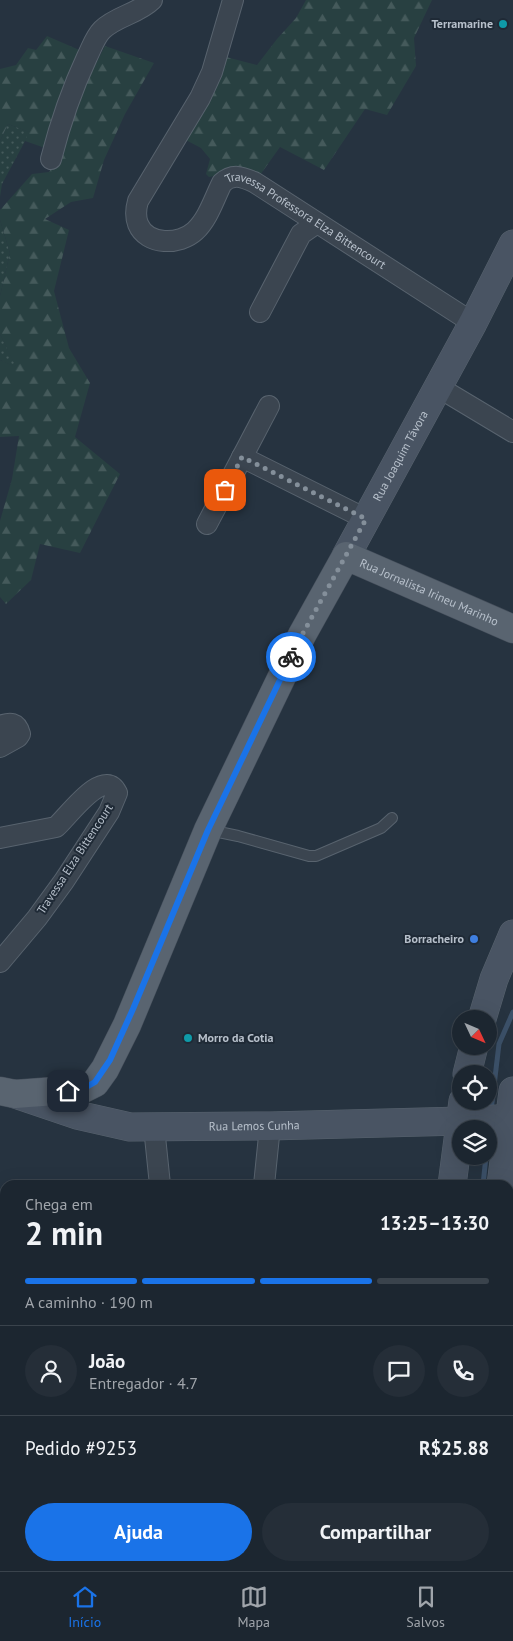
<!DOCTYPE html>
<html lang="pt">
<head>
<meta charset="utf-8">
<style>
	:root { --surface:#1c2630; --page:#252e38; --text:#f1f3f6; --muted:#a0a5ab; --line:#3a434c; --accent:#1a73e8 }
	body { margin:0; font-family:"PT Sans",sans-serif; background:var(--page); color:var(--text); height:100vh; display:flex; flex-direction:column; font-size:19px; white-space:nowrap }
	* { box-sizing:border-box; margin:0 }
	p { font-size:16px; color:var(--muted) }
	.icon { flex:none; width:28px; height:28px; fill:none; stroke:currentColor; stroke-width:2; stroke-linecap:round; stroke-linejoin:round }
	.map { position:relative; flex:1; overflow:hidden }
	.side { position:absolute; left:0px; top:1180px; width:514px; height:391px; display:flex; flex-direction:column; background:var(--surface); border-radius:15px 15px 0 0; box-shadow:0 5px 20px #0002,0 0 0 1px var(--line) }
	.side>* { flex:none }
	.needle { width:32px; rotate:134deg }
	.buttons { position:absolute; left:452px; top:1010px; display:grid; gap:10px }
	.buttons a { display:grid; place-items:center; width:45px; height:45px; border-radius:50%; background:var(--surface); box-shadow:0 5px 20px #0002,0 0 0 1px var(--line); font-size:25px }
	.pin { position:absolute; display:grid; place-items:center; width:42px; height:42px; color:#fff; margin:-21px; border-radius:10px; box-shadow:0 2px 8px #0006 }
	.courier { position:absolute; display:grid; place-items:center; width:50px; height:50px; margin:-25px; border:4px solid #1a73e8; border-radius:50%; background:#fff; color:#222; box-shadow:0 1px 6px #0007 }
	.headline em { font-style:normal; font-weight:700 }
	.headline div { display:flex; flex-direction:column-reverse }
	.headline { display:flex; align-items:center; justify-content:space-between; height:85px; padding:0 25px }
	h1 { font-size:32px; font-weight:700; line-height:38px }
	.bar { display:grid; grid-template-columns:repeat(4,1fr); gap:8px 5px; align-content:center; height:60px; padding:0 25px }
	.bar i { height:6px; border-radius:4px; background:var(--line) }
	.bar .on { background:var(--accent) }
	.bar p { grid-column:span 4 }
	.line { display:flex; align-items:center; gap:12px; padding:0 25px; border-top:1px solid var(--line) }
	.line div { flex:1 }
	.round { display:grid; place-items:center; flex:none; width:52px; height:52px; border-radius:26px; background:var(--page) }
	.button { display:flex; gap:10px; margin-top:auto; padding:10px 25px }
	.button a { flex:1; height:58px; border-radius:30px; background:var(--accent); color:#fff; font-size:20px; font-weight:700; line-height:58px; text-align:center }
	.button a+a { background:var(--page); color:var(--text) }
	.dock { display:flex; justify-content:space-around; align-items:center; height:70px; border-top:1px solid var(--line); background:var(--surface); font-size:14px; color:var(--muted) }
	.dock a { display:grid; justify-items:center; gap:2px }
	.dock .on { color:var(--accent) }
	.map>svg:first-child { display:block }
	.green { fill:url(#green-dots) }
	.forest { fill:url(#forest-firs) }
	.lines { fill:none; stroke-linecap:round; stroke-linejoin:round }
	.stream { stroke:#3c5169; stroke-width:5 }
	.primary-tunnel { stroke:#3c4855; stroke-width:28; stroke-dasharray:28 14; stroke-linecap:butt }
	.lane-casing { stroke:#58636e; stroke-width:12 }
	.street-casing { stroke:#58636e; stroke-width:22 }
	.secondary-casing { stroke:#58636e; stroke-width:29 }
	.primary-casing { stroke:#444e5a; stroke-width:29 }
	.lane { stroke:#3b4550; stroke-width:10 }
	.street { stroke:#3b4550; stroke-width:20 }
	.secondary { stroke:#495463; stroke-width:28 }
	.primary { stroke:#596470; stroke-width:28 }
	.done { stroke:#848f9a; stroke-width:5; stroke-dasharray:0 9 }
	.route { stroke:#1a73e8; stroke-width:6 }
	.culture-dot { fill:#0f9aa8; stroke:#1f2a36; stroke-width:2 }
	.shop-dot { fill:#3f7fe0; stroke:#1f2a36; stroke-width:2 }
	.labels { text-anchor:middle; stroke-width:4; stroke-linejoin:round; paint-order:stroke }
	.poi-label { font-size:12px; font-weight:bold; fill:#b7c0cb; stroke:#1f2a36; text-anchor:end }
	.street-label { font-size:12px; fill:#b7c0cb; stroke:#1f2a36 }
</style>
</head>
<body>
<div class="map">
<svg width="513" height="1571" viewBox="0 0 513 1571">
	<defs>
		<pattern id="green-dots" width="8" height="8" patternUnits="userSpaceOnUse" patternTransform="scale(1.25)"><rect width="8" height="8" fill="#284041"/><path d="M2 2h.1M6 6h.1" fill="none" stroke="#455a5b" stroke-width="1.8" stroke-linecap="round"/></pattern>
		<pattern id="forest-firs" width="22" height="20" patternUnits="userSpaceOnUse" patternTransform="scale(1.25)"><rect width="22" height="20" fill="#284041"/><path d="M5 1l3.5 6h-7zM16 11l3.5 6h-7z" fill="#455a5b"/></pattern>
	</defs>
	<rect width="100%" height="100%" fill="#263340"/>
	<path class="green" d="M 8,124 L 30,132 L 2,184 L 0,197 L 0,141 Z
		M 0,220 L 10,253 L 0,296 Z
		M 0,334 L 17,368 L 0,360 Z"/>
	<path class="forest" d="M 306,0 L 432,0 L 414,38 L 416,66 L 387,115 L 365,109 L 324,170 L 280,147 L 253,185 L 229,173 L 209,177 L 206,174 L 210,159 L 201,148 L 180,137 L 226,57 L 257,65 L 277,39 L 296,18 Z
		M 47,36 L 84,52 L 48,149 L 25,141 L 29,132 L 8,124 L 0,141 L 0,69 L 16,65 L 28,48 L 36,50 Z
		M 105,46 L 154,63 L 125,114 L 104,160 L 93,198 L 71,202 L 45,219 L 69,230 L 54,291 L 69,348 L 90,383 L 75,437 L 120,474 L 80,553 L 40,544 L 31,580 L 6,604 L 0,597 L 0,521 L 12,479 L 19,436 L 0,437 L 0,360 L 16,367 L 0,334 L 0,296 L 10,253 L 0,220 L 0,210 L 32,174 L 49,172 L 59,157 L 66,122 Z"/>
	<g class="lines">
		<path class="stream" d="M 491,1111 L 499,1044 L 513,1012
			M 483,1185 L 486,1156
			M 435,1571 L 436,1566"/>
		<path class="primary-tunnel" d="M 0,1476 L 5,1477"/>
		<defs>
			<path id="lane" d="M 209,830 L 238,836 L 309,856 L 316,856 L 381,828 L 392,818"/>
			<g id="street">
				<path id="s1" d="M 233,0 L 212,72 L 200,98 L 138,201 C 136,208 135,216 138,224 C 147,246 180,245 195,231 C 208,219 214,199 222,183 C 233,173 242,177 254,182 L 473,323"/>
				<path d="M 51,159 C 60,124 72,89 87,57 C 92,47 95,37 102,30 C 116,16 138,14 152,0"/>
				<path d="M 260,312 L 301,234 L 317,223"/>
				<path d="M 438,387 L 513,432"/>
				<path d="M 242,457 L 366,519"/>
				<path d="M 207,524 L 269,406"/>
				<path d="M 0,726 C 10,722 17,722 20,734 L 18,737 L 0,747"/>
				<path d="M 0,838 L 56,827 C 67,818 104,765 117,793 L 109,812 L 64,881 L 37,918 L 0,962"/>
				<path d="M 154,1127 L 160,1185"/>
				<path d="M 264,1185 L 270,1126"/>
				<path d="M 0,1422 L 5,1418"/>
				<path d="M 128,1571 L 128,1566"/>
				<path d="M 204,1571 L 205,1566"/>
			</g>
			<g id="secondary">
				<path id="s2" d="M 346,556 L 473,323 L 513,244"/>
				<path d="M 482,1019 L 494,979 L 513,934"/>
				<path d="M 467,1074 L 474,1046"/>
				<path id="s3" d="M 15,1094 L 77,1115 L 130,1127 L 270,1126 L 461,1121 L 513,1118"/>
				<path d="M 452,1185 L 463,1101"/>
				<path d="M 501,1185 L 513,1091"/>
				<path d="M 407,1571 L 408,1566"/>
				<path d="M 454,1571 L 454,1566"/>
			</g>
			<g id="primary">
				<path id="s4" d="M 0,1091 L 15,1094 L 83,1089 L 95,1083 L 105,1069 L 127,1025 L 208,830 L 302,635 L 346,556 L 513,629"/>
				<path d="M 509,1493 L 513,1493"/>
			</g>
		</defs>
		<use href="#lane" class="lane-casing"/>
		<use href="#street" class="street-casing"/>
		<use href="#secondary" class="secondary-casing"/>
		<use href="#primary" class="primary-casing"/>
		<use href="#lane" class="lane"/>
		<use href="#street" class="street"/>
		<use href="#secondary" class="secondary"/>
		<use href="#primary" class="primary"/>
	</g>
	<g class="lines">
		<path class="done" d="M 225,490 L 242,457 L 366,519 L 302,635 L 291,657"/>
		<path class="route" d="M 68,1091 L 83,1089 L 95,1082 L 110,1060 L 133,1009 L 208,830 L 291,657"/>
	</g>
	<g class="culture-dot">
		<circle cx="503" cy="24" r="5"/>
		<circle cx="188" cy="1038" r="5"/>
	</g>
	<circle class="shop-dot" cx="474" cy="939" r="5"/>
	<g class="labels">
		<g class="poi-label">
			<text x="493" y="28">Terramarine</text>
			<text x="464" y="943">Borracheiro</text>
			<text x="198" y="1042" text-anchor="start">Morro da Cotia</text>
		</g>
		<g class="street-label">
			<text dy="4" stroke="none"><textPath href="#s1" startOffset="466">Travessa Professora Elza Bittencourt</textPath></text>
			<text dy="4" stroke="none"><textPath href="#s2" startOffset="114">Rua Joaquim Távora</textPath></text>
			<text dy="4" stroke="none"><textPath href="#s4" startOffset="772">Rua Jornalista Irineu Marinho</textPath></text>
			<text transform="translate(75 859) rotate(-57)" y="4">Travessa Elza Bittencourt</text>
			<text dy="4" stroke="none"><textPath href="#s3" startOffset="244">Rua Lemos Cunha</textPath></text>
		</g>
	</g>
</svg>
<div class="buttons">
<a><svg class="needle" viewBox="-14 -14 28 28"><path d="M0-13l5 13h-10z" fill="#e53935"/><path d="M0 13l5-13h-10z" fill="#a0a5ab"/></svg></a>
<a><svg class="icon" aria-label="locate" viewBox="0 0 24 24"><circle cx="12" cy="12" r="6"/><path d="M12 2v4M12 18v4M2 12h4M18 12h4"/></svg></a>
<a><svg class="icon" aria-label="layers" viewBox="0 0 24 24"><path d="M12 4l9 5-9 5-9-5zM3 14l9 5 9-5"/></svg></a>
</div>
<div class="pin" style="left:225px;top:490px;background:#ea580c"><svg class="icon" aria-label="bag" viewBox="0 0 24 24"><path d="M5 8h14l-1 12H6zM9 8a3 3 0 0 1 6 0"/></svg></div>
<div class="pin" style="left:68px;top:1091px;background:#1f2937"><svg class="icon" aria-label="home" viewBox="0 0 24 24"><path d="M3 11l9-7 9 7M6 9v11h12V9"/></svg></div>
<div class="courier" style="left:291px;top:657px"><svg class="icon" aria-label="bike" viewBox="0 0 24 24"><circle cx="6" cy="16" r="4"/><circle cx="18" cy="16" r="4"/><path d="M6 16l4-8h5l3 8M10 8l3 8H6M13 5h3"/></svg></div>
<section class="side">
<div class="headline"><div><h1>2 min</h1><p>Chega em</p></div><em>13:25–13:30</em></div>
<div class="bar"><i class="on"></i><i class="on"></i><i class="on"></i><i></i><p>A caminho · 190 m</p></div>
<div class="line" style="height:90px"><a class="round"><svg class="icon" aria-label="person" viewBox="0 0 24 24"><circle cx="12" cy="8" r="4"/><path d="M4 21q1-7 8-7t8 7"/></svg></a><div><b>João</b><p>Entregador · 4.7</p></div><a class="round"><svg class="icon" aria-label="chat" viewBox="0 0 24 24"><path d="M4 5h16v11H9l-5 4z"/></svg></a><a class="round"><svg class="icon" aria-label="phone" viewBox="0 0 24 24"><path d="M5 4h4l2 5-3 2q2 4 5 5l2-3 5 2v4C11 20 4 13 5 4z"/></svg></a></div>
<div class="line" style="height:65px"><div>Pedido #9253</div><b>R$25.88</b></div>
<div class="button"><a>Ajuda</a><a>Compartilhar</a></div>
</section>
</div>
<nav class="dock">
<a class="on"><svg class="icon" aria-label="home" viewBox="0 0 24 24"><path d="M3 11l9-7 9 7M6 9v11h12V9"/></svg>Início</a>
<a><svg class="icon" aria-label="map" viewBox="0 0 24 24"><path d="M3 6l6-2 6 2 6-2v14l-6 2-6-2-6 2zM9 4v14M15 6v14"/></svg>Mapa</a>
<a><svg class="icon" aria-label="saved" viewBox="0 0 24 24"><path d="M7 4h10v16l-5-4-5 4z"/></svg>Salvos</a>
</nav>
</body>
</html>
